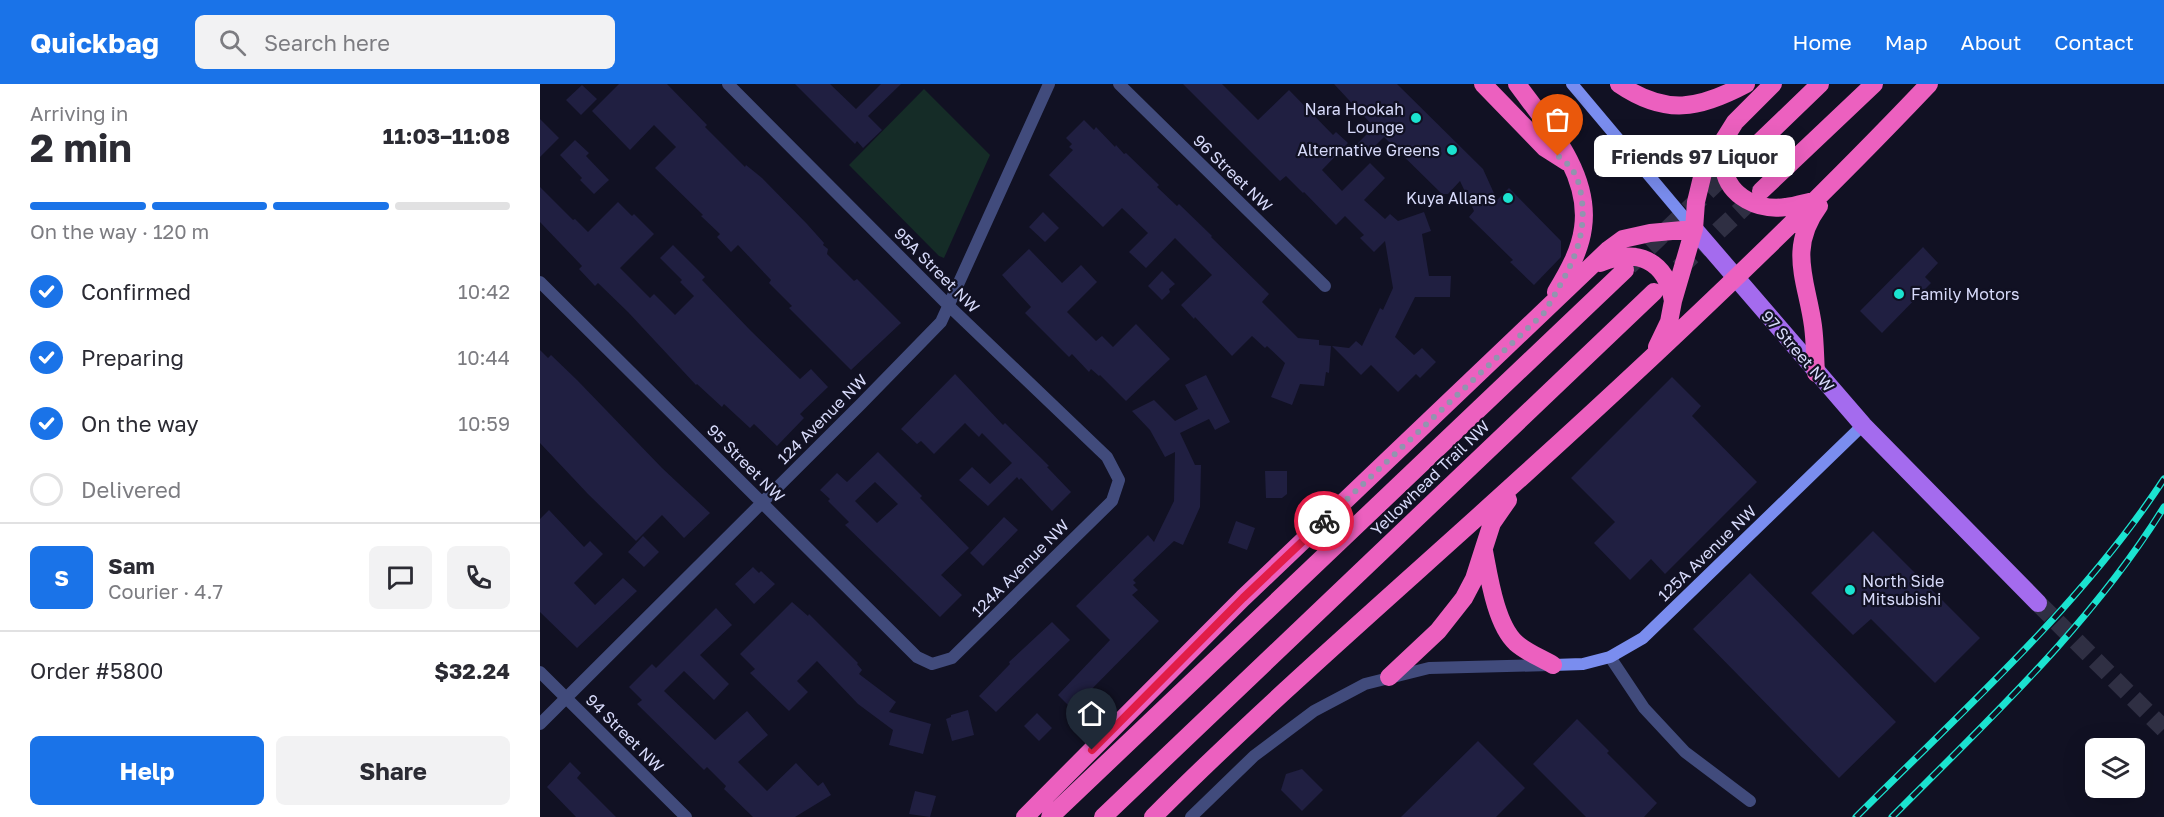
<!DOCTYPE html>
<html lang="en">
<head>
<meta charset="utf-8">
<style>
	:root { --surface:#fff; --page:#f2f2f3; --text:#2b2b33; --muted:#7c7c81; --line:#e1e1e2; --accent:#1a73e8 }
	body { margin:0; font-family:"Golos Text",sans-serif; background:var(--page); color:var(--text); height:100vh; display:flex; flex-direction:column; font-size:22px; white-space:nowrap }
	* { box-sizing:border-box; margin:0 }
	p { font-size:20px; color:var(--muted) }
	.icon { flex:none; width:33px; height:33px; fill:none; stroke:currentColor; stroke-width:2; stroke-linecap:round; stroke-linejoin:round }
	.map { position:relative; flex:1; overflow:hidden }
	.panel { display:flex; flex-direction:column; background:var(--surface); width:540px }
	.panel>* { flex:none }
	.buttons { position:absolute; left:1545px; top:654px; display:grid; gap:12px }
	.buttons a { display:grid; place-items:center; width:60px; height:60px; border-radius:9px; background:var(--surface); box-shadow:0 6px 24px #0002; font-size:30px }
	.pin { position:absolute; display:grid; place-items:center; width:51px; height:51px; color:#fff; margin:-62px -26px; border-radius:50% 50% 50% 0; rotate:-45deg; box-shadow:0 0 6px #0007 }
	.pin .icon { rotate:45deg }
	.courier { position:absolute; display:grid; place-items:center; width:60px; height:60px; margin:-30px; border:4px solid #e11d48; border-radius:50%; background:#fff; color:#222; box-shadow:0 2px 8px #0007 }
	.bubble { position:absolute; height:42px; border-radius:9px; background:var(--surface); box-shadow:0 6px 24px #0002; font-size:20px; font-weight:700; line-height:42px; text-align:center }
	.overview em { font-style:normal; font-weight:700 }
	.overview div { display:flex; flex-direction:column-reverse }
	.overview { display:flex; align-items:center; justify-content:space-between; height:102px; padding:0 30px }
	h1 { font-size:39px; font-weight:700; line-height:45px }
	.bar { display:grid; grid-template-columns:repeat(4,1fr); gap:9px 6px; align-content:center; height:72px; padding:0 30px }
	.bar i { height:8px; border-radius:4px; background:var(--line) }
	.bar .current { background:var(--accent) }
	.bar p { grid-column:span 4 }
	.line { display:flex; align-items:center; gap:15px; padding:0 30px; border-top:2px solid var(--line) }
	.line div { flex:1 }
	.round { display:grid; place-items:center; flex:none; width:63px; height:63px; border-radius:9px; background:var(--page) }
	ol { padding:0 30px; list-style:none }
	li { display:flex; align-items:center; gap:18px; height:66px }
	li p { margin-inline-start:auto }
	li .icon { padding:6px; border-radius:50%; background:var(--accent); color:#fff; stroke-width:4 }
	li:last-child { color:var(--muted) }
	li i { width:33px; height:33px; border:3px solid var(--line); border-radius:50% }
	.button { display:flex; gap:12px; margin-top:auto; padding:12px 30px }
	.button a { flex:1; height:69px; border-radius:9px; background:var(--accent); color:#fff; font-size:24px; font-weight:700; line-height:69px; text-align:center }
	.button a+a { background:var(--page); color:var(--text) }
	header { display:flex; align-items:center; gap:36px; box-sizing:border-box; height:84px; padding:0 30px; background:var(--accent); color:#fff }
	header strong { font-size:28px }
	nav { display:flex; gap:33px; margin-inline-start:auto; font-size:21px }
	.search { width:420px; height:54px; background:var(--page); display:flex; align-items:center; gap:15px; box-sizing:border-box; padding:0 21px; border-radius:9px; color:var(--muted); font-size:22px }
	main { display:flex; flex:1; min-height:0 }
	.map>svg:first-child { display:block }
	.green { fill:#152c27 }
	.building { fill:#201f41; fill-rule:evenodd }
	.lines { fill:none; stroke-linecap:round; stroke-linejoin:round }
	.primary-tunnel { stroke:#2f2f43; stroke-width:18; stroke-dasharray:18 9; stroke-linecap:butt }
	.highway-tunnel { stroke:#2f2f43; stroke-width:18; stroke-dasharray:18 9; stroke-linecap:butt }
	.street { stroke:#414b7c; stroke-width:12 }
	.secondary { stroke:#7a8def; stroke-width:12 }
	.primary { stroke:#a46bee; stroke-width:18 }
	.highway { stroke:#ec60bf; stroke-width:18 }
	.rail-casing { stroke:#1be3d0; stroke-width:7 }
	.rail { stroke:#111123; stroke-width:4.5; stroke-dasharray:14; stroke-linecap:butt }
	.done { stroke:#9294af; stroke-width:6; stroke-dasharray:0 10.8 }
	.route { stroke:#e11d48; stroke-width:8 }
	.poi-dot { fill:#1be3d0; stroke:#111123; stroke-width:2 }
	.labels { text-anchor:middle; stroke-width:4.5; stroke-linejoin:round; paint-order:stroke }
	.poi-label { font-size:16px; fill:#d7dafa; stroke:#111123; text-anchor:end }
	.street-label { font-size:16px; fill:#d7dafa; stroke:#111123 }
</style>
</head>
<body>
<header>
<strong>Quickbag</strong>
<div class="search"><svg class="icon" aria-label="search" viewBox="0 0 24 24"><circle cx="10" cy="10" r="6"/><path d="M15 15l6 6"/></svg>Search here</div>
<nav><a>Home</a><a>Map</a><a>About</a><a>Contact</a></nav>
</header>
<main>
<section class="panel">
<div class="overview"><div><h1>2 min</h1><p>Arriving in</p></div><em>11:03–11:08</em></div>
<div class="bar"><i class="current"></i><i class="current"></i><i class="current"></i><i></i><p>On the way · 120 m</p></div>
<ol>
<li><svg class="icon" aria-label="check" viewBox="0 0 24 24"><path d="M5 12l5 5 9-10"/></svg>Confirmed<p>10:42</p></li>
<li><svg class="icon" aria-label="check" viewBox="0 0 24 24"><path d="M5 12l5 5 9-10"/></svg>Preparing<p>10:44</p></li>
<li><svg class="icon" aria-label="check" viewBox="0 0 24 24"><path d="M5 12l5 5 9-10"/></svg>On the way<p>10:59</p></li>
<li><i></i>Delivered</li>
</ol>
<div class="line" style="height:108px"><b class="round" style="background:var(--accent);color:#fff">S</b><div><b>Sam</b><p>Courier · 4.7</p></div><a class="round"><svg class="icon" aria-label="chat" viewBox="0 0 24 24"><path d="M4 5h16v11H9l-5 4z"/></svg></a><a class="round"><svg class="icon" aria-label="phone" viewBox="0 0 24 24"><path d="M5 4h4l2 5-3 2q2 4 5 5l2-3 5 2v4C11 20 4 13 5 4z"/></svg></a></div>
<div class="line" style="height:78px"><div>Order #5800</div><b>$32.24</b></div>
<div class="button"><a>Help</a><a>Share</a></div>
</section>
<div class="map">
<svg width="1624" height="733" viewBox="0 0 1624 733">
	<rect width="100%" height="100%" fill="#111123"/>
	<path class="green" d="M 384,5 L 450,71 L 404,174 L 399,172 L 309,81 Z"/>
	<path class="building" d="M 79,0 L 127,0 L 167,41 L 165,43 L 205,83 L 206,81 L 222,94 L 267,140 L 284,159 L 283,161 L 288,165 L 287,170 L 314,197 L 317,195 L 361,239 L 311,286 L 249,224 L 252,222 L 229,199 L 231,196 L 198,161 L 191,168 L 177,153 L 180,150 L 161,132 L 163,131 L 115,84 L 136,63 L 114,41 L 90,66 L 52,27 Z
		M 255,0 L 290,0 L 316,25 L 341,0 L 361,0 L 328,32 L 342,46 L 323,64 L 317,57 L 315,60 Z
		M 643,0 L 682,0 L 718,36 L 749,6 L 793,51 L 796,48 L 808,59 L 782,86 L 802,107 L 830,79 L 845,94 L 824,116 L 845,135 L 850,130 L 858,137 L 884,128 L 891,147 L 882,150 L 889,192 L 911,192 L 910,213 L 875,213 L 855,253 L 874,271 L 882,264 L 896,278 L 880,294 L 876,290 L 858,308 L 831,281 L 821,291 L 792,262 L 809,264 L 816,257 L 822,262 L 840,224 L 843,226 L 853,204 L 845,157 L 834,168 L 820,154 L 824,151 L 805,132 L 796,141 L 764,108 L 763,109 L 746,92 L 740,97 Z
		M 794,0 L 857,0 L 943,85 L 957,116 L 969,104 L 1021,157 L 1021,173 L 994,201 L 970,178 L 973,176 L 929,133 L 934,127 L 920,97 L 908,110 L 902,110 L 844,53 L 824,73 L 814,63 L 834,43 Z
		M 42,1 L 57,15 L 41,31 L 26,16 Z
		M 0,35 L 19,54 L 0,73 Z
		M 544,36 L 554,46 L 556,43 L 575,63 L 576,61 L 584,70 L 586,69 L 619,101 L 617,103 L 637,122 L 639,120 L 672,152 L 671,153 L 729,210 L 722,218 L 758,254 L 779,256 L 779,261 L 791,262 L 789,289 L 786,288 L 784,302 L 760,300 L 752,321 L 731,313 L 745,279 L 727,262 L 725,264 L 712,252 L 692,272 L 655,233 L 654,235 L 641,221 L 672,191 L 635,154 L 606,184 L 589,168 L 608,149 L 582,124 L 563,143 L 509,91 L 533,66 L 529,63 L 532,60 L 526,54 Z
		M 35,56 L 49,69 L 46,72 L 69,96 L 54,110 L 40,96 L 42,94 L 20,71 Z
		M 0,103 L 33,136 L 35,135 L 48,148 L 78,118 L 92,132 L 94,130 L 114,150 L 80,184 L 110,214 L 114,210 L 135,231 L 154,212 L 140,198 L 142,196 L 120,174 L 133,161 L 165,193 L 162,196 L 210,246 L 260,295 L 271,285 L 288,303 L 260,330 L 264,334 L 237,362 L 214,340 L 210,344 L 184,320 L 182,323 L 157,300 L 156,301 L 88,228 L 58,199 L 55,202 L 39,185 L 42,182 L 0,138 Z
		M 503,128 L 519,144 L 505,158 L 489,143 Z
		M 1383,163 L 1398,179 L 1385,193 L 1391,199 L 1342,249 L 1320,227 Z
		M 489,165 L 522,199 L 541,181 L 557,198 L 527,228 L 556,257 L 562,252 L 573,263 L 596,240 L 630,275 L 586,317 L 560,291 L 559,292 L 551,285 L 549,288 L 532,270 L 529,273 L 485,229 L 491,223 L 462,191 Z
		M 622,187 L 635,200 L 629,205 L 630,208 L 622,216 L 608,202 Z
		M 0,266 L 8,274 L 11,271 L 37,296 L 122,384 L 170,429 L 144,454 L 122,431 L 96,457 L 48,410 L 0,359 Z
		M 415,290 L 463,341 L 465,339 L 502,375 L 509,382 L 507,383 L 531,408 L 512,427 L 481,394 L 479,396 L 477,393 L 448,422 L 419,396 L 432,383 L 450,400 L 472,379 L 442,349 L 439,353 L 425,339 L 394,370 L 381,357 L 377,360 L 361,345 Z
		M 666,291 L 690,338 L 675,346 L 669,335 L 640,349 L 655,381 L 661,381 L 660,423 L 643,461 L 634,457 L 593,496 L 596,499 L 593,501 L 598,506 L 592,511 L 619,537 L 532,625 L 518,611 L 570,556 L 536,522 L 608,451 L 614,458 L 634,417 L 635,368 L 625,373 L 610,346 L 592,327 L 614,316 L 635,337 L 658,325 L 645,301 Z
		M 1132,293 L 1161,322 L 1152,332 L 1217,398 L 1125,490 L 1111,475 L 1090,496 L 1054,459 L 1075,438 L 1031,394 Z
		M 338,368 L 382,412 L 380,414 L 429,464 L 401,491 L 422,511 L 400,533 L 305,441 L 309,438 L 288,417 L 290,415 L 280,406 L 297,389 L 307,398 ZM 335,398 L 358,420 L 337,439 L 315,417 Z
		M 725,387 L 747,387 L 747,410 L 742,414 L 726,414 Z
		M 9,426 L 44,463 L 50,457 L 63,470 L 34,499 L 55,521 L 83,494 L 97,507 L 37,564 L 0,528 L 0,435 Z
		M 464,433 L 478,446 L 443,482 L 430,469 Z
		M 696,437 L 715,444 L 707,466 L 688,459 Z
		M 1333,447 L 1440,554 L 1395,599 L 1331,535 L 1313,551 L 1271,509 Z
		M 103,452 L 119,468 L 104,483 L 88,468 Z
		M 213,483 L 219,489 L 221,487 L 235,500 L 214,520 L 195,500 Z
		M 1210,489 L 1356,638 L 1299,694 L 1153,545 Z
		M 252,518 L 268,532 L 269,530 L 318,579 L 317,580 L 322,586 L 319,590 L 356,618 L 349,628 L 391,640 L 383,670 L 349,661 L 353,646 L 318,620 L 277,577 L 257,597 L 268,608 L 249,627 L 210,589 L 215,585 L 200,570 Z
		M 176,524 L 192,541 L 160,571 L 189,600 L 174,616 L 144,587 L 124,607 L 175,656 L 207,627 L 228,651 L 198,678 L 227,707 L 256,679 L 278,702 L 283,698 L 291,711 L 255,733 L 213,733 L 184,705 L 186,702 L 167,683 L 164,686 L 97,620 L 102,616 L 89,603 L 112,580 L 116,584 Z
		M 512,538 L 530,556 L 456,628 L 439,612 L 470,580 L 469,578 Z
		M 428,626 L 434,651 L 412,657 L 406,635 L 411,633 L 411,631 Z
		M 497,629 L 512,644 L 499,657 L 484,642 Z
		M 1037,635 L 1069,667 L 1067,669 L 1117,719 L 1104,733 L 1046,733 L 993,680 Z
		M 938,657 L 985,704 L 956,733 L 861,733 Z
		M 30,678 L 41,689 L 37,694 L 76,733 L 36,733 L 7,703 Z
		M 762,685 L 783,706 L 762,727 L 741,706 L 746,690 Z
		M 375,707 L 396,712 L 390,733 L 369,730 Z"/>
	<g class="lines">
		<path class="primary-tunnel" d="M 1498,519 L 1624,645"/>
		<path class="highway-tunnel" d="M 1089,182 L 1195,81
			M 1139,184 L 1220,108"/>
		<path class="street" d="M 579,0 L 785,202
			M 0,198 L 377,573 L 392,580 L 412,574 L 572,417 L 579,396 L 567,373 L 409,222 L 188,0
			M 1070,573 L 1104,624 L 1145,668 L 1210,717
			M 0,588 L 146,733
			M 0,640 L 321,320 L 401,238 L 509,0
			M 651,733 L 714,672 L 774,627 L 825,600 L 889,584 L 1010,581"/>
		<path class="secondary" d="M 1032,0 L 1154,145
			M 1013,581 L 1043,580 L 1070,573 L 1103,554 L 1323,341"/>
		<path class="primary" d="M 1154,145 L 1323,341 L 1498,519"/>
		<path class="highway" d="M 943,0 L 1005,64 L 1027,78
			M 977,0 C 1007,41 1051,90 1043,144 C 1040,167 1028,188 1016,208
			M 1079,0 C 1126,32 1159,25 1206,0
			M 1184,57 C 1183,66 1182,76 1184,85 C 1189,113 1219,127 1246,123 C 1256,122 1267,118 1278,116
			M 1201,76 L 1280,0
			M 1221,107 L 1334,0
			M 1060,179 C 1096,164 1126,175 1133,217
			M 1117,263 L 1129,238 L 1133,217 L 1154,145 L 1156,118 L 1163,89 L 1195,38 L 1233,0
			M 1276,289 C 1275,273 1275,257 1273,242 C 1267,197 1247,165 1279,122
			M 944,467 C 949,493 956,541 976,559 C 986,568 1001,574 1013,581
			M 849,593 L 898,547 L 924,514 L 934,495 L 952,439 L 968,416
			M 485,733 L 703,514 L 1068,166 L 1083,155 L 1110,149 L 1154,145
			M 510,733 L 1085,186
			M 563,733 L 1114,208
			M 613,733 C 732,614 860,504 984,391 C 1123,265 1260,136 1389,0"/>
		<defs>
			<path id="rail" d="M 1316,733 C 1423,626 1540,523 1624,395
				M 1352,733 C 1449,635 1551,541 1624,423"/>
		</defs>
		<use href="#rail" class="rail-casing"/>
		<use href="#rail" class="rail"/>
	</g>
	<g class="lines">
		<path class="done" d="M 784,437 L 1004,229 C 1027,189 1049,158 1041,110 C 1038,92 1033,83 1018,72"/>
		<path class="route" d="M 552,666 L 703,514 L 784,437"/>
	</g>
	<g class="poi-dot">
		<circle cx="876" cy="34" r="6"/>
		<circle cx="912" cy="66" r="6"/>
		<circle cx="968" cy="114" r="6"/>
		<circle cx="1359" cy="210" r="6"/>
		<circle cx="1310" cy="506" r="6"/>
	</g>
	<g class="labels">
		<g class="poi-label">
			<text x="864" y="31">Nara Hookah<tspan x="864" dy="18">Lounge</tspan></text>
			<text x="900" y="72">Alternative Greens</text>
			<text x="956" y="120">Kuya Allans</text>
			<text x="1371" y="216" text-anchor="start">Family Motors</text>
			<text x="1322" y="503" text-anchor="start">North Side<tspan x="1322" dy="18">Mitsubishi</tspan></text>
		</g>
		<g class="street-label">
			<text transform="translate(693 89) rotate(44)" y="6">96 Street NW</text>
			<text transform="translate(397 186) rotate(45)" y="6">95A Street NW</text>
			<text transform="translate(1258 267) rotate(49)" y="6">97 Street NW</text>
			<text transform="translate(282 335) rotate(-45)" y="6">124 Avenue NW</text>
			<text transform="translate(206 379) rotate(45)" y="6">95 Street NW</text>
			<text transform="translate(890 394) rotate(-44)" y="6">Yellowhead Trail NW</text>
			<text transform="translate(1167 469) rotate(-44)" y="6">125A Avenue NW</text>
			<text transform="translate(480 484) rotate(-45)" y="6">124A Avenue NW</text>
			<text transform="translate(85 649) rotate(45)" y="6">94 Street NW</text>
		</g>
	</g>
</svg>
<div class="buttons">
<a><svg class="icon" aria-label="layers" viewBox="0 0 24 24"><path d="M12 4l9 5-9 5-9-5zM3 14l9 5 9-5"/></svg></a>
</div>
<div class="pin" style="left:1018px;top:72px;background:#ea580c"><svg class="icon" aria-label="bag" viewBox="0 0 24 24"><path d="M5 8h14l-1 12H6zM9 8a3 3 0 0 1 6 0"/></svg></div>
<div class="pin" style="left:552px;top:666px;background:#1f2937"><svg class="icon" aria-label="home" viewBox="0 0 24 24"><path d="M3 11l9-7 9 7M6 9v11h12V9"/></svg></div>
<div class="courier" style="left:784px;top:437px"><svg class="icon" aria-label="bike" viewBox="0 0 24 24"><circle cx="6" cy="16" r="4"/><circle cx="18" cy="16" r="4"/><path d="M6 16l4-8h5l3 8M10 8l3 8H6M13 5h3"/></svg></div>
<div class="bubble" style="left:1054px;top:51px;width:201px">Friends 97 Liquor</div>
</div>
</main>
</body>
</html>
